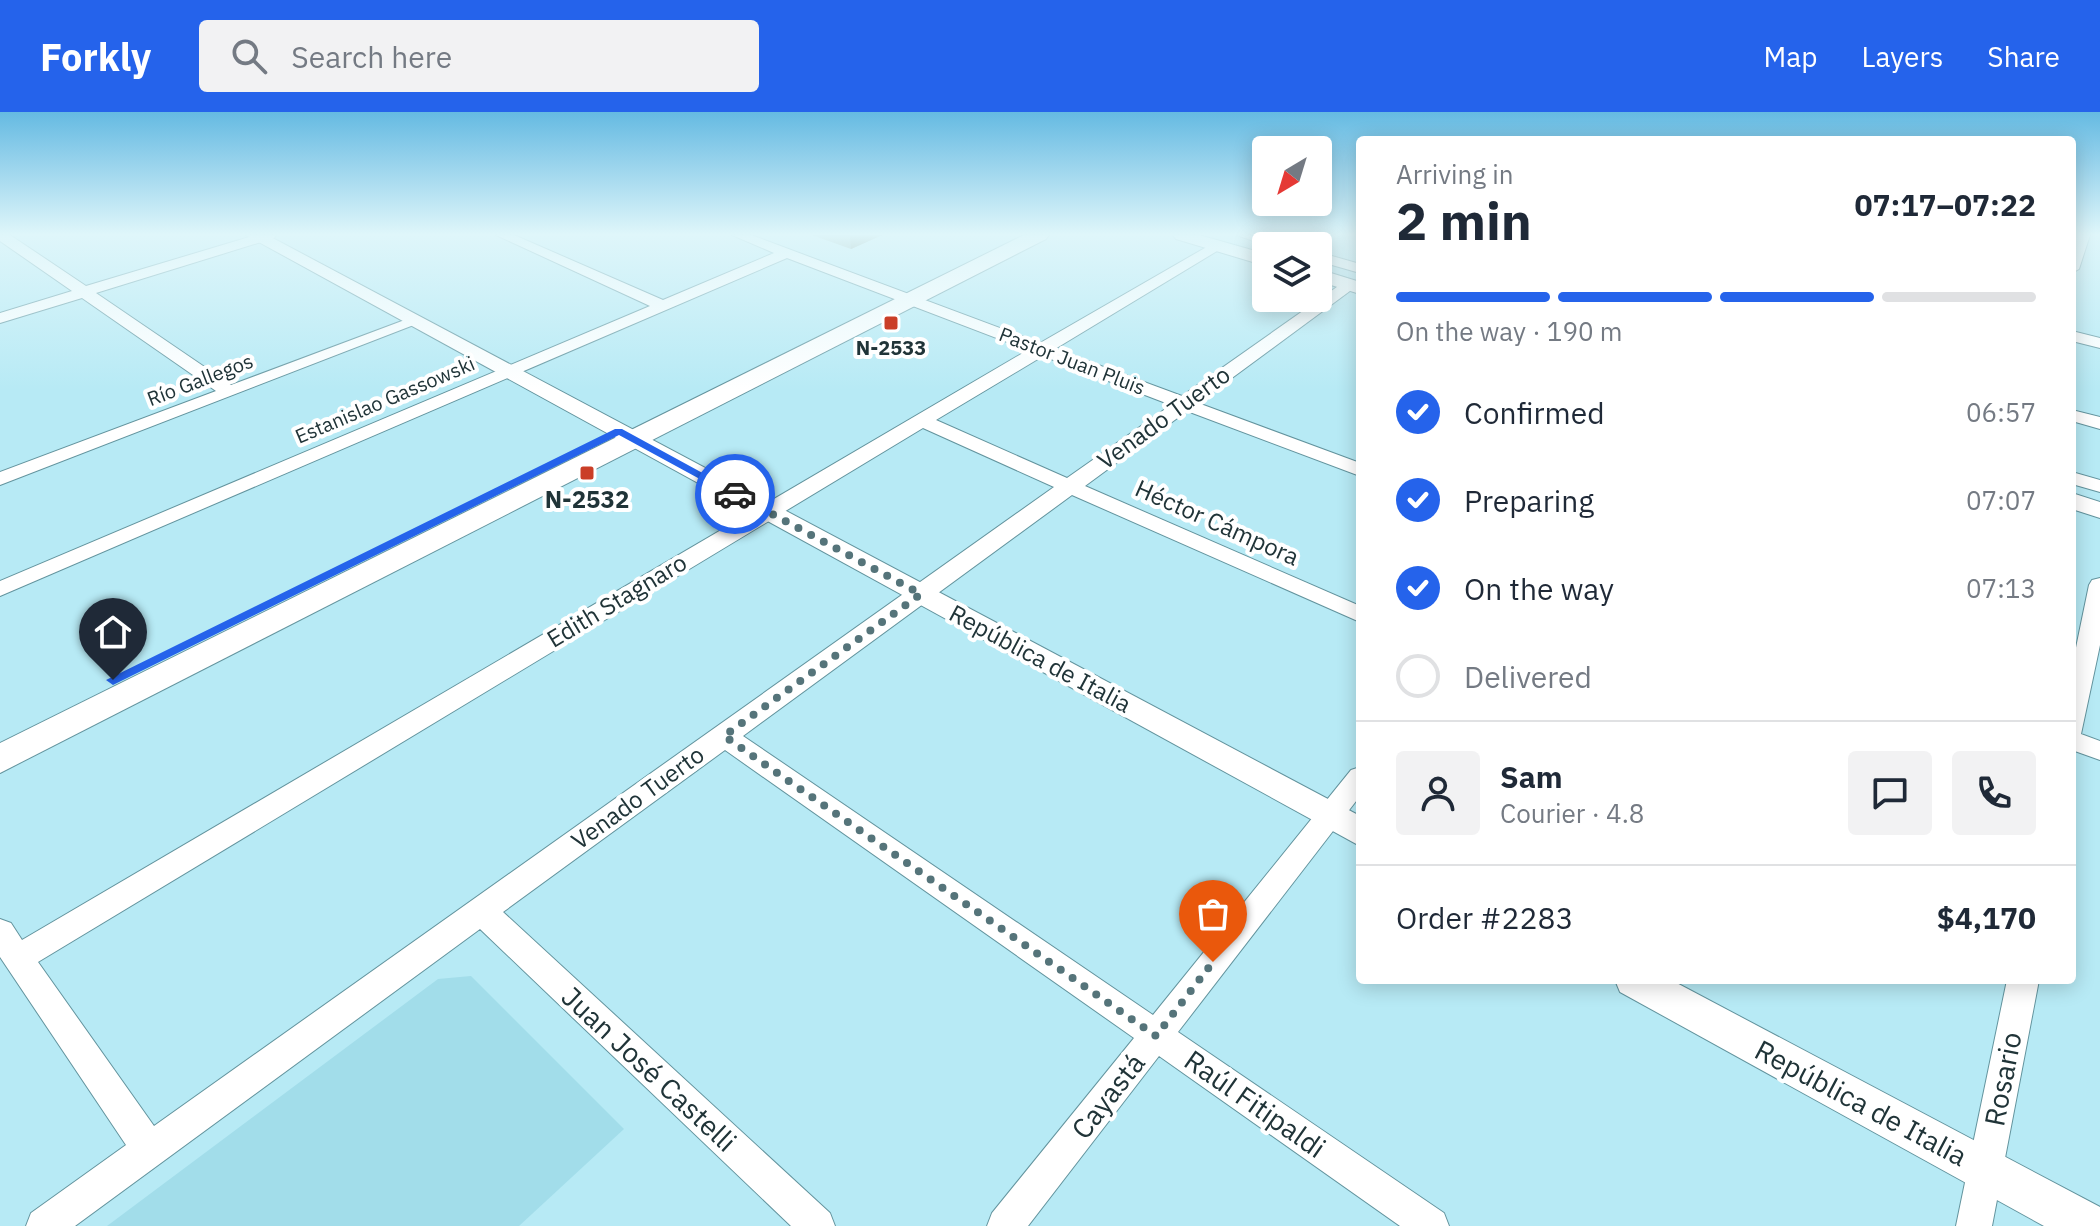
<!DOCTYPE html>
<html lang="en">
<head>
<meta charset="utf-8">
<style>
	:root { --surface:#fff; --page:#f2f2f3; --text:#1f2937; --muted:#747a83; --line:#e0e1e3; --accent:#2563eb }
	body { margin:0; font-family:"IBM Plex Sans",sans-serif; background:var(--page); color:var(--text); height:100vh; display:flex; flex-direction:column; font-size:30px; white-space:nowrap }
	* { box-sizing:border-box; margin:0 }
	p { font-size:26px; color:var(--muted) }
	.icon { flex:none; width:44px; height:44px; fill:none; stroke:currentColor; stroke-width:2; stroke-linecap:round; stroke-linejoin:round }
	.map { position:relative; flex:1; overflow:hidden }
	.sheet { position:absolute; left:1356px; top:24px; width:720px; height:848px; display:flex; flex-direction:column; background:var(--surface); border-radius:8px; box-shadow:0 4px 20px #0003 }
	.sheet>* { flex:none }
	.needle { width:52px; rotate:218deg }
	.buttons { position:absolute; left:1252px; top:24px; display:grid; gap:16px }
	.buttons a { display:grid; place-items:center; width:80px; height:80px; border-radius:8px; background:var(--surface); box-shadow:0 4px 20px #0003; font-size:40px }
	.pin { position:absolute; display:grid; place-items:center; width:68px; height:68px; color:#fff; margin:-82px -34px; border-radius:50% 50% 50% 0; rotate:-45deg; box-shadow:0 0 8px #0007 }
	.pin .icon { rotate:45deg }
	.courier { position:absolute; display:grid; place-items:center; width:80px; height:80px; margin:-40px; border:6px solid #2563eb; border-radius:50%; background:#fff; color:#222; box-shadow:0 2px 10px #0007 }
	.head em { font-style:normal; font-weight:700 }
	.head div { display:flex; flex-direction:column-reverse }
	.head { display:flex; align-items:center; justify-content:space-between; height:136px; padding:0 40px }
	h1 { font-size:52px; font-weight:700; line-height:60px }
	.bar { display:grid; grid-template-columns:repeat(4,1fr); gap:12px 8px; align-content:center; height:96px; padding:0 40px }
	.bar i { height:10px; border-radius:6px; background:var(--line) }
	.bar .current { background:var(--accent) }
	.bar p { grid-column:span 4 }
	.line { display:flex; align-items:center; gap:20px; padding:0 40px; border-top:2px solid var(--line) }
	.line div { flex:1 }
	.round { display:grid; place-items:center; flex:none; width:84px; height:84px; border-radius:8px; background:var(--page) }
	ol { padding:0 40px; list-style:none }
	li { display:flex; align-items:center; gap:24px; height:88px }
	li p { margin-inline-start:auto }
	li .icon { padding:8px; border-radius:50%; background:var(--accent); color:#fff; stroke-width:4 }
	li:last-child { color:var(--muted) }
	li i { width:44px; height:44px; border:4px solid var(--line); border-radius:50% }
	header { display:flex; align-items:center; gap:48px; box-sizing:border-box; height:112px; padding:0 40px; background:var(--accent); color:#fff }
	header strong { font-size:38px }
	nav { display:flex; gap:44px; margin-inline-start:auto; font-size:28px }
	.search { width:560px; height:72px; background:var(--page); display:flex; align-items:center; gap:20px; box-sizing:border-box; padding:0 28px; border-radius:8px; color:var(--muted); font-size:30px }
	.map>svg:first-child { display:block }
	.built { fill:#a2ddea }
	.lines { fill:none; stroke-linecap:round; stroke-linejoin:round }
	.minor-casing { stroke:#63949e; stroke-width:2 }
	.tertiary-casing { stroke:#63949e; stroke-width:2 }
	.secondary-casing { stroke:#63949e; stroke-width:2 }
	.minor { fill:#fff; fill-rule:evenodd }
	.tertiary { fill:#fff; fill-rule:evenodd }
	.secondary { fill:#fff; fill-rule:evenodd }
	.wall { fill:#7a8e82 }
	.shaded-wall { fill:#626a53 }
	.route { fill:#2563eb }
	.done { stroke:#55747a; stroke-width:8; stroke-dasharray:0 14.4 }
	.poi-dot { fill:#ca3e27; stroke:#fff; stroke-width:3 }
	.labels { text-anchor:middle; stroke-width:8; stroke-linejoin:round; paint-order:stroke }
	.far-poi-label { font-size:20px; font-weight:bold; fill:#203438; stroke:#fff }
	.far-street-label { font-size:20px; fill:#203438; stroke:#fff }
	.street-label { font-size:24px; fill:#203438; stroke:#fff }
	.poi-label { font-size:24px; font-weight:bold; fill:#203438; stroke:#fff }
	.near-street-label { font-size:28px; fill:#203438; stroke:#fff }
</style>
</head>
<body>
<header>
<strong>Forkly</strong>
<div class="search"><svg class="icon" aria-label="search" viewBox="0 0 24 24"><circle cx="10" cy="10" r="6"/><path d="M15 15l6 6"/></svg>Search here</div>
<nav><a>Map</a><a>Layers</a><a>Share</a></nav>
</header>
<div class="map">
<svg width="2100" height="1114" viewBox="0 0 2100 1114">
	<rect width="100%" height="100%" fill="#b7eaf5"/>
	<path class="built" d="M 471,864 L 624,1017 L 519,1114 L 107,1114 L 438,867 Z"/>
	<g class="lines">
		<defs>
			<path id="minor" d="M 0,123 L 10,123 L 86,174 L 256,123 L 276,123 L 274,126 L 96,181 L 231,273 L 410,206 L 422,206 L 424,209 L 0,373 L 0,360 L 216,279 L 82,186 L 0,211 L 0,201 L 72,179 L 0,129 Z
				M 496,123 L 514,123 L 663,188 L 774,141 L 732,123 L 751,123 L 1040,231 L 1217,129 L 1222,130 L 1222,136 L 1055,237 L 1182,284 L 1344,170 L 1354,170 L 1354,176 L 1198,291 L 1360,351 L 1360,364 L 1187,299 L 1085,374 L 1360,494 L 1360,510 L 1072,383 L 743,624 L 1153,903 L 1351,658 L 1360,655 L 1360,684 L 1178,920 L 1444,1101 L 1449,1114 L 1400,1114 L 1159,944 L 1028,1114 L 987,1114 L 992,1101 L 1134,926 L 725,638 L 503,800 L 830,1101 L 835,1114 L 791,1114 L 480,817 L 75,1114 L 26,1114 L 31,1101 L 126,1033 L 0,845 L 0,807 L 11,811 L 22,828 L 1028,238 L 787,146 L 0,484 L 0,469 L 650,194 ZM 1043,244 L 1171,293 L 1067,366 L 936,308 ZM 923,316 L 1054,375 L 154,1014 L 38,850 Z
				M 1237,123 L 1258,123 L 1290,134 L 1267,134 Z
				M 2076,123 L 2090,123 L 2079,157 L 2072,161 L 2072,135 Z
				M 1318,140 L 1360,152 L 1360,161 L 1318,149 Z
				M 2072,219 L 2100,226 L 2100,236 L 2072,229 Z
				M 2072,298 L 2100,305 L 2100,317 L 2072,309 Z
				M 2072,360 L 2100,368 L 2100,380 L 2072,372 Z
				M 2100,466 L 2100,533 L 2081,622 L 2100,629 L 2100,648 L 2072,638 L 2072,555 L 2089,473 L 2092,468 Z
				M 2007,868 L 2039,868 L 1992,1114 L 1956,1114 Z"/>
			<path id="tertiary" d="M 246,123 L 267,123 L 1360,704 L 1360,734 Z
				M 1173,123 L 1199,123 L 1266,142 L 1266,154 L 1176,127 Z
				M 1318,157 L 1360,170 L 1360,182 L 1318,169 Z
				M 2072,381 L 2100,390 L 2100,406 L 2072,397 Z
				M 1615,868 L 1671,868 L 2100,1095 L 2100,1114 L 2044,1114 L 1620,880 Z"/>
			<path id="secondary" d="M 1024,123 L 1049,123 L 1046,127 L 0,661 L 0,631 Z"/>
		</defs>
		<use href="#minor" class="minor-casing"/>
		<use href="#tertiary" class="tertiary-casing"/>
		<use href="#secondary" class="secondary-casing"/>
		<use href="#minor" class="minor"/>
		<use href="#tertiary" class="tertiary"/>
		<use href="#secondary" class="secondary"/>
	</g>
	<path class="wall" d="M 812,123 L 882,123 L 851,137 Z"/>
	<path class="shaded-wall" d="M 850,123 L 882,123 L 851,137 Z"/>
	<linearGradient id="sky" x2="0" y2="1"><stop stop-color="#65bae2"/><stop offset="0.44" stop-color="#dff6fa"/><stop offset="1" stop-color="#dff6fa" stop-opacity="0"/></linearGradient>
	<rect width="2100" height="278" fill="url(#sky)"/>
	<path class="route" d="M 615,317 L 622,317 L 741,382 L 731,384 L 619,323 L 117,571 L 113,573 L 106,568 Z"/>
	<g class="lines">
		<path class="done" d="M 735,382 L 921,482 L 724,624 L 1156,924 L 1213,850"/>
	</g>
	<g class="poi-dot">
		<rect x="883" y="203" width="16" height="16" rx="4"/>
		<rect x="579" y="353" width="16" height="16" rx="4"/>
	</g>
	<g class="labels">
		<g class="far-poi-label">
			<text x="891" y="243">N-2533</text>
		</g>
		<g class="far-street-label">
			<text transform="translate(1072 249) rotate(21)" y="7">Pastor Juan Pluis</text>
			<text transform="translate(200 268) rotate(-21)" y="7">Río Gallegos</text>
			<text transform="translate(385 288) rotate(-23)" y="7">Estanislao Gassowski</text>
		</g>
		<g class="street-label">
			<text transform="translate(1164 306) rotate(-36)" y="8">Venado Tuerto</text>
			<text transform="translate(1217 411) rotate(24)" y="8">Héctor Cámpora</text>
			<text transform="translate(617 489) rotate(-31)" y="8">Edith Stagnaro</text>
			<text transform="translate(1040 547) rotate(28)" y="8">República de Italia</text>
			<text transform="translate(638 686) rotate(-36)" y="8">Venado Tuerto</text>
		</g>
		<g class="poi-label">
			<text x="587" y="396">N-2532</text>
		</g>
		<g class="near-street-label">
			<text transform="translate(649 957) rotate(43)" y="10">Juan José Castelli</text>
			<text transform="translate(2003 967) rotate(-79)" y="10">Rosario</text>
			<text transform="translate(1108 984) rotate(-52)" y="10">Cayastá</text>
			<text transform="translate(1861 991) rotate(28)" y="10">República de Italia</text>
			<text transform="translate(1255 992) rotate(35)" y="10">Raúl Fitipaldi</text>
		</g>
	</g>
</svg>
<div class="buttons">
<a><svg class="needle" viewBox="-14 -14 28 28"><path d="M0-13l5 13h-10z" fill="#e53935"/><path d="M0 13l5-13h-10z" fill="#747a83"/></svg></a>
<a><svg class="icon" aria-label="layers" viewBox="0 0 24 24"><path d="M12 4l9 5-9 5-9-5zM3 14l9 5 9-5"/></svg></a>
</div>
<div class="pin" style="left:1213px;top:850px;background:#ea580c"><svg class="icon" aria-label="bag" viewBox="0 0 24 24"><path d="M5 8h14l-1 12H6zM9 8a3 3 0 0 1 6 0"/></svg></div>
<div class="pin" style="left:113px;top:568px;background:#1f2937"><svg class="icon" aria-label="home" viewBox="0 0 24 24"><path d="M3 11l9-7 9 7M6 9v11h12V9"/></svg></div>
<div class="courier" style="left:735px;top:382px"><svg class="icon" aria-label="car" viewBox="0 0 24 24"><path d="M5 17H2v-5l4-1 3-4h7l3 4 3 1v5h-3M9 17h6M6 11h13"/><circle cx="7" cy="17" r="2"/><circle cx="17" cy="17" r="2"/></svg></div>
<section class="sheet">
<div class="head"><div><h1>2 min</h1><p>Arriving in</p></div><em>07:17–07:22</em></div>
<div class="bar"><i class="current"></i><i class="current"></i><i class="current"></i><i></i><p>On the way · 190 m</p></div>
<ol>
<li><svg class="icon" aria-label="check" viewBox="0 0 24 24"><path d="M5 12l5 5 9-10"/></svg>Confirmed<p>06:57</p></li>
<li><svg class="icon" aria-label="check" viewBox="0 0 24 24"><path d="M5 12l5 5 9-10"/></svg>Preparing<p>07:07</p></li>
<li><svg class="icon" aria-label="check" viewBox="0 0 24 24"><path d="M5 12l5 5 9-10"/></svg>On the way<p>07:13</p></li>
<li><i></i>Delivered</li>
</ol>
<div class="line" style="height:144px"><a class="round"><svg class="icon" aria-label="person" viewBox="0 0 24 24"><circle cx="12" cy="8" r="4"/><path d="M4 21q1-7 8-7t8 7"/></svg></a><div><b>Sam</b><p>Courier · 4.8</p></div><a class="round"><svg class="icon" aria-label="chat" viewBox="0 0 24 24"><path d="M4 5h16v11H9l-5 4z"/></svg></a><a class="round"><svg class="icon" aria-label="phone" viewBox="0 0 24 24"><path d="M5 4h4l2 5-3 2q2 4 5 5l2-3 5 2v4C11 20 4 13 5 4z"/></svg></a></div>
<div class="line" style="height:104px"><div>Order #2283</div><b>$4,170</b></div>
</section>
</div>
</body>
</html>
